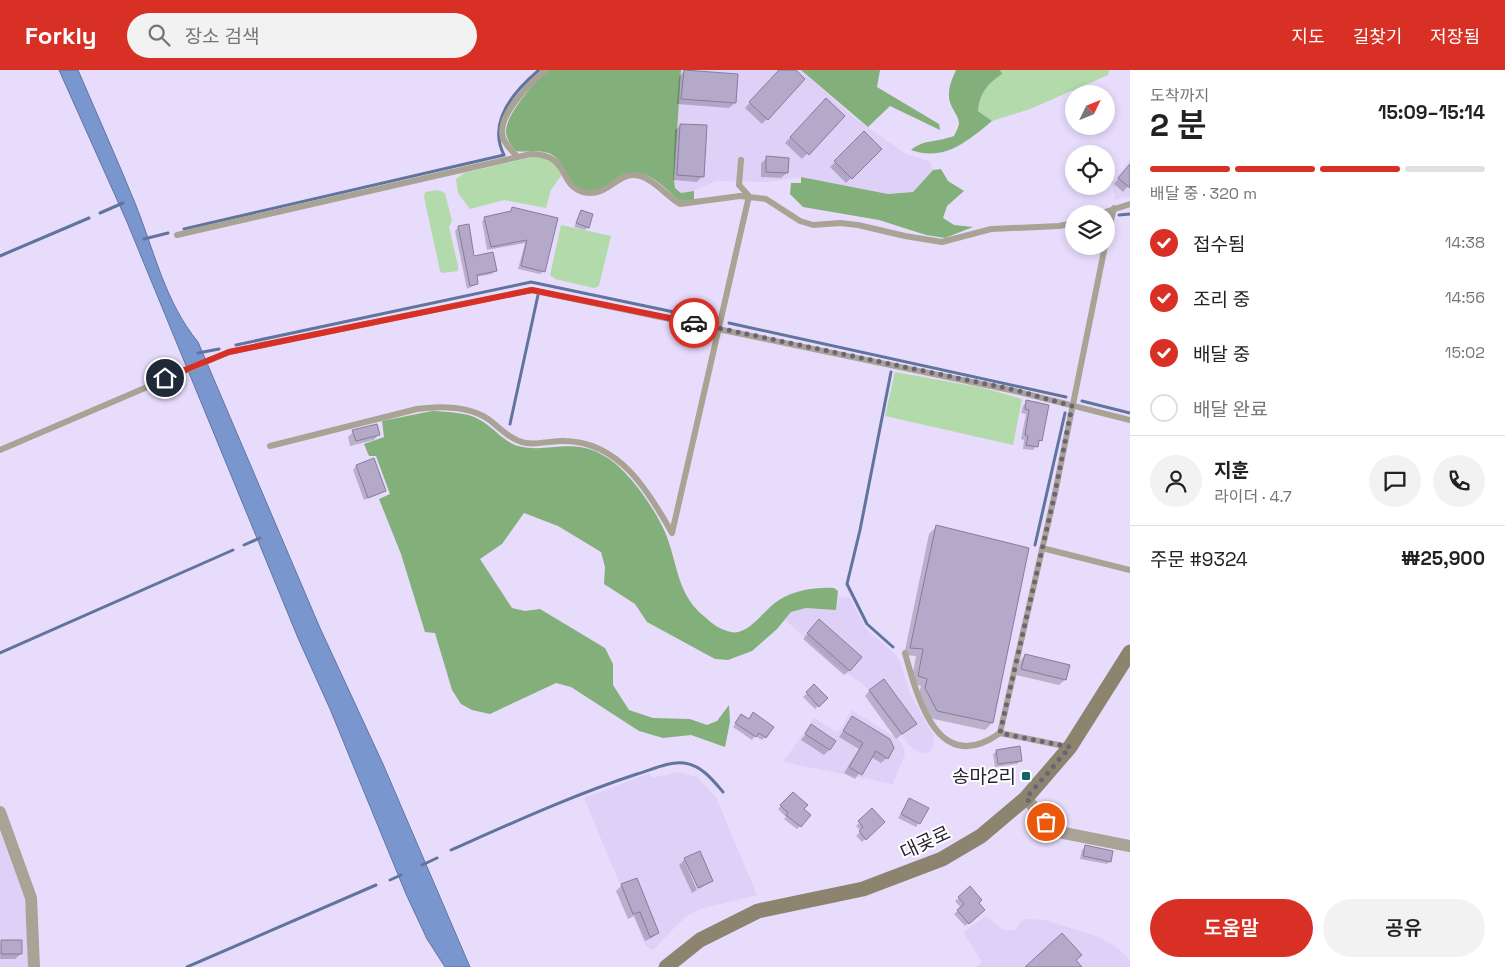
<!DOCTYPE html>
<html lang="ko">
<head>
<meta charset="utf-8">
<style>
	:root { --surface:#fff; --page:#f2f2f2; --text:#222; --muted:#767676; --line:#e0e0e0; --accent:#d93025 }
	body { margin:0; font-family:"Space Grotesk","Noto Sans KR",sans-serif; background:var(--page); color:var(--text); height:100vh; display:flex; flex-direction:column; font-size:19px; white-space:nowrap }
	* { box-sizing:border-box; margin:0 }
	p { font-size:16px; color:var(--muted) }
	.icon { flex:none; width:28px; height:28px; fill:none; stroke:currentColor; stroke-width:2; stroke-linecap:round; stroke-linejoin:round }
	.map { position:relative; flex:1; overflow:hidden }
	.panel { display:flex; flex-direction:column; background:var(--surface); width:375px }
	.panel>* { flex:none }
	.needle { width:32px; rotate:47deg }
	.fabs { position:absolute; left:1065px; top:15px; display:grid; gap:10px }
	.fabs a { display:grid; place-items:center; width:50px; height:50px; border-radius:50%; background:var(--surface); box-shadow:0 2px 8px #0003; font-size:25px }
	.pin { position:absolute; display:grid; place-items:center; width:42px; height:42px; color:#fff; margin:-21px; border:2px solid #fff; border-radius:50%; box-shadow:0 1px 5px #0007 }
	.courier { position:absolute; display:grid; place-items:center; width:50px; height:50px; margin:-25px; border:4px solid #d93025; border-radius:50%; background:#fff; color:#222; box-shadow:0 1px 6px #0007 }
	.headline em { font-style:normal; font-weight:600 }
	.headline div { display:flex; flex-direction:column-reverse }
	.headline { display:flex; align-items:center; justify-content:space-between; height:85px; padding:0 20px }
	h1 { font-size:32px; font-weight:600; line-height:38px }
	.bar { display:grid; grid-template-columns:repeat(4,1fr); gap:8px 5px; align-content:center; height:60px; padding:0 20px }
	.bar i { height:6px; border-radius:4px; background:var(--line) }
	.bar .selected { background:var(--accent) }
	.bar p { grid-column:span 4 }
	.line { display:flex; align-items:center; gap:12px; padding:0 20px; border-top:1px solid var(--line) }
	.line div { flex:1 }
	.round { display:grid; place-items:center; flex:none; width:52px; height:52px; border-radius:26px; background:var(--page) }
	ol { padding:0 20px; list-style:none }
	li { display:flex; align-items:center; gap:15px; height:55px }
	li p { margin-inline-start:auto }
	li .icon { padding:5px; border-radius:50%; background:var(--accent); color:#fff; stroke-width:4 }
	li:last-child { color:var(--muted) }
	li i { width:28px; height:28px; border:2px solid var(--line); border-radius:50% }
	.action { display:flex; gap:10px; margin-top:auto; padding:10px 20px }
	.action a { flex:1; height:58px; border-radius:30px; background:var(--accent); color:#fff; font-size:20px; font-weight:600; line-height:58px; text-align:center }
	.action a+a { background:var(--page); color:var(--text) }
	header { display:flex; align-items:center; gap:30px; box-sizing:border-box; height:70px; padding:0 25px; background:var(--accent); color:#fff }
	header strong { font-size:24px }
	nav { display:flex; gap:28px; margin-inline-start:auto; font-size:18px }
	.search { width:350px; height:45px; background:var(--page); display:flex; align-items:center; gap:12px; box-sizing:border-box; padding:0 18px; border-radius:28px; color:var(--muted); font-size:19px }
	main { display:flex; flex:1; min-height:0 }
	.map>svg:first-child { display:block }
	.built { fill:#dfd0f8 }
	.green { fill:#b3daab }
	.forest { fill:#83af7a }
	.water { fill:#7997ce; stroke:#61749e }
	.shadow { fill:#0003 }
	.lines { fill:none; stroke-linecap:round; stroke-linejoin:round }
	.stream { stroke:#61749e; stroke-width:3 }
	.building { fill:#b5a9c9; stroke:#877c9a }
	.lane { stroke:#a9a395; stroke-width:6 }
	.street { stroke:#a9a395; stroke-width:12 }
	.secondary { stroke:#8d846f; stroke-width:15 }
	.done { stroke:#6b6477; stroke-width:5; stroke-dasharray:0 9 }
	.route { stroke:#d93025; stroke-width:6 }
	.poi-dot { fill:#146463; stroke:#fff; stroke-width:2 }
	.labels { text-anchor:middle; stroke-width:4; stroke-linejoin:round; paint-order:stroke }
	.poi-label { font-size:19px; fill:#28232f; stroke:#fff; text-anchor:end }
	.street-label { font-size:19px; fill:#28232f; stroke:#fff }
</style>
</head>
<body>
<header>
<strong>Forkly</strong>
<div class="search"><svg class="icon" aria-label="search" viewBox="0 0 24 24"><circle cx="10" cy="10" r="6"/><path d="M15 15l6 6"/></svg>장소 검색</div>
<nav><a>지도</a><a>길찾기</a><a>저장됨</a></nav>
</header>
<main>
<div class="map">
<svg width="1130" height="897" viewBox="0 0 1130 897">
	<rect width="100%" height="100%" fill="#e8dcfd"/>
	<path class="built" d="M 681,0 L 801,0 L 851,45 L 904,83 L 930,92 L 933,100 L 913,122 L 888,124 L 801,107 L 769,112 L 716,111 L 694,121 L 681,123 L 675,118 L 674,110 Z
		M 1130,89 L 1130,128 L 1124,127 L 1115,130 L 1112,113 Z
		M 839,526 L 850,528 L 866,559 L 895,584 L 900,591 L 910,624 L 934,666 L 933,677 L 929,682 L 923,683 L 916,681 L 907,673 L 865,616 L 837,596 L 785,550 L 791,542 L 806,538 L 836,540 Z
		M 852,640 L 898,669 L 903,676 L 905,684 L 893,714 L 783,692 L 814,648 L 835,661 L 840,660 Z
		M 677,702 L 697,707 L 716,727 L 757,825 L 704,838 L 690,844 L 677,855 L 654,879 L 650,879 L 645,875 L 584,728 L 650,703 L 652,708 Z
		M 0,762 L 24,827 L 30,897 L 0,897 Z
		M 986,846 L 1003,860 L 1016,860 L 1020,852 L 1026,849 L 1045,850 L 1099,867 L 1119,879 L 1130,890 L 1130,897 L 976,897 L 982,892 L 963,862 Z"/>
	<path class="green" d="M 1000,0 L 1108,0 L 1109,1 L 1108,5 L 1030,39 L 992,51 L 978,41 C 979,24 987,14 1001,4 Z
		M 537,86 L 547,87 L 558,97 L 561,106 L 551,120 L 546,138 L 504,130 L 470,139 L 458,123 L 456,109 L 464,103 Z
		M 438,120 L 445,123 L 452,151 L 449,157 L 458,196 L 458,201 L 443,203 L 440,201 L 424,127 L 425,122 Z
		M 561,155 L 611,166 L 599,216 L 594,218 L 555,209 L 550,205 Z
		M 895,302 L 983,318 L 1022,329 L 1013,375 L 885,346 Z"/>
	<path class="forest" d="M 547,0 L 681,0 L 674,110 L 675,118 L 681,123 L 694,121 L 694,130 L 680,131 C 671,124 660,112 650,107 C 617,91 613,126 584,120 C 569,117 565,94 554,86 C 543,78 528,83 516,81 C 511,76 507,70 506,63 C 504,46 535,12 547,0 Z
		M 801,0 L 880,0 L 877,17 L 939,54 L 940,60 L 890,36 L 868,57 Z
		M 956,0 L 1000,0 L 1002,4 C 987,14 979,24 978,41 L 992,51 C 968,71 944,92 911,80 C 924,69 939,72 954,66 C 956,62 958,58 959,54 C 959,47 954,42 951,35 C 946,23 951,11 956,0 Z
		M 941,99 L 948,111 L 964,121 L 947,136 L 943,148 L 954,155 L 973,157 L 945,168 L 926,165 L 879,150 L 803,137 L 790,124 L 791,113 L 801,113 L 801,107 L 888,124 L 913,122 L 933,100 Z
		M 432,341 C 448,342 467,342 480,350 C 493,357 504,372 518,376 C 548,384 572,366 606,387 C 629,400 658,443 667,467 C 678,497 678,526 705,547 C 712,554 721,560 731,562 C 749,566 764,539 779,530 C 795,520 816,517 834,518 L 838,521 L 836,540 L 806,538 L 791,542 L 777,559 L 752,581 L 728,590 L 715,589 L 647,552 L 635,534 L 604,514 L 605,497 L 601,482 L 558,456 L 524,443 L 502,474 L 480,489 L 512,538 L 525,541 L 540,539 L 605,578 L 613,594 L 613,615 L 629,640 L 653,648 L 690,649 L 707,655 L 717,651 L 729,635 L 730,652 L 725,677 L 691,665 L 663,668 L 639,661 L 571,617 L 556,613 L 490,644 L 472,640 L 461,634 L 452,620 L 435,563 L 425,562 L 401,484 L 379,429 L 390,424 L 376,386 L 369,386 L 364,374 L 384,367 L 382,351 Z"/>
	<path class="water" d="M 59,0 L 78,0 C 97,44 117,89 135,133 C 154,180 165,232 198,272 L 320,558 L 383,694 L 470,897 L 445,897 L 427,869 L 406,824 L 330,639 L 298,568 L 127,152 Z"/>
	<path class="shadow" d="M 780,0 L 794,0 L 767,49 L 762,54 L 745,38 Z
		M 684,1 L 735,33 L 729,38 L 677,34 L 679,7 Z
		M 826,29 L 844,46 L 802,89 L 785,73 Z
		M 681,55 L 703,106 L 697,112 L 673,110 L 675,60 Z
		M 864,63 L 880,79 L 846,113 L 830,97 Z
		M 767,88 L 787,103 L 781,108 L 761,107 L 761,93 Z
		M 1130,95 L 1130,114 L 1123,122 L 1114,114 Z
		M 512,139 L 544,201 L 540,204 L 518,199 L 525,173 L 487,180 L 482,151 L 485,148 L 509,142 Z
		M 581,142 L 588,157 L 585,160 L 574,157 Z
		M 468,156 L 473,187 L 496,200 L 492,204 L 476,207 L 477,214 L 467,219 L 455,161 L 458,157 Z
		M 1027,331 L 1041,370 L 1033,380 L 1023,379 L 1024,370 L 1021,369 L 1026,344 L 1021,343 L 1023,336 Z
		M 353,362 L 379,364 L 374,370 L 350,376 L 348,367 Z
		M 356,396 L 385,421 L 364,430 L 353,400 Z
		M 937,456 L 1027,479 L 992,653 L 985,660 L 929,648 L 918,626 L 921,616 L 911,613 L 916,586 L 904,585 L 929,464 Z
		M 814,556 L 850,600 L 844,605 L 803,569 Z
		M 1025,585 L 1068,596 L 1065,610 L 1059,615 L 1016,605 L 1020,591 Z
		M 814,616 L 826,628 L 815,639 L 803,627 Z
		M 870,620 L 915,654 L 896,669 L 865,626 Z
		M 753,644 L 765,667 L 762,670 L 755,666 L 752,670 L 733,657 L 738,649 L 748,650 Z
		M 853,647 L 887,688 L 881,693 L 871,687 L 855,709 L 844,703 L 859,679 L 839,667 Z
		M 812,656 L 829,680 L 824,685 L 801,670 Z
		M 997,681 L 1021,690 L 1017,694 L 995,697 L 993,684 Z
		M 793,723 L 802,739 L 800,756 L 797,759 L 784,749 L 786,747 L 778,739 Z
		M 910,729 L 927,739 L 916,757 L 898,748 Z
		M 872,740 L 883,752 L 862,772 L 856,766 L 861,761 L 856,756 Z
		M 1085,777 L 1110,791 L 1107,794 L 1080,789 L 1082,780 Z
		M 699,783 L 712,811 L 699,819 L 684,790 Z
		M 684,790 L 697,820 L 692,823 L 679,795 Z
		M 622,815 L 658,863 L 652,868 L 645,871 L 634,846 L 628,849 L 616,821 Z
		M 959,828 L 977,833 L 980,844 L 965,856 L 954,844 L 961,838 L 955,831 Z
		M 1,872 L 21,884 L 15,889 L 0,889 Z"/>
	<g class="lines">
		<path class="stream" d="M 100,143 L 123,133
			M 1119,145 L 1130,144
			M 184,159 L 504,85 C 487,52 514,21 539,0
			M 144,169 L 168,163
			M 0,186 L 89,148
			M 729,253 L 1066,327
			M 236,275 L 531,212 L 712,250
			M 198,283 L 219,279
			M 891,302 L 860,460 L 847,514 L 867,554 L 893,577
			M 1082,331 L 1130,343
			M 510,354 L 538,225
			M 244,475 L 260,468
			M 1035,475 L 1065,343
			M 0,583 L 233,480
			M 451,780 C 512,753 573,725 637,704 C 651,700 669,691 684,693 C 701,695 713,710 723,722
			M 422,795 L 437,788
			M 390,810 L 401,805
			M 187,897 L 376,815"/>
	</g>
	<path class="building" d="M 684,0 L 738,4 L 736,33 L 681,29 Z
		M 779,0 L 796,0 L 805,9 L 768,50 L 749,32 Z
		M 826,28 L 845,46 L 809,85 L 790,67 Z
		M 680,54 L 707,55 L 704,107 L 677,105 Z
		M 864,61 L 882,79 L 852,109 L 834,91 Z
		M 766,86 L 789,88 L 788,103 L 766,102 Z
		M 1130,94 L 1130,118 L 1118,108 Z
		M 512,137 L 558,148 L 545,202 L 521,196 L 527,170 L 491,177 L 484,147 L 511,141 Z
		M 581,140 L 593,144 L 589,158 L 576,153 Z
		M 469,154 L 474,186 L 493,182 L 497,201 L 477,205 L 478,214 L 470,216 L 458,156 Z
		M 1026,330 L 1049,335 L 1042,371 L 1039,370 L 1038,377 L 1026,375 L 1028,366 L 1025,365 L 1029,340 L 1025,339 Z
		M 377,354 L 380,365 L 356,371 L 352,360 Z
		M 374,388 L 386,421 L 368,428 L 356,395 Z
		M 936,455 L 1029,478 L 993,653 L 937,641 L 925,618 L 927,609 L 918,606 L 923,579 L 910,578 Z
		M 819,549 L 862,587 L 850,601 L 807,563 Z
		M 1025,584 L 1070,595 L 1066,610 L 1021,599 Z
		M 884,609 L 917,654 L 902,664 L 869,620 Z
		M 814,614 L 828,628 L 819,637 L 806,622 Z
		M 753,642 L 774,657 L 766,668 L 759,663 L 756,667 L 735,653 L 741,644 L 749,649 Z
		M 852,646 L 890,669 L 894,678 L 888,689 L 876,681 L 862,705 L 849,697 L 863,673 L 843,661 Z
		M 811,654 L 836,671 L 830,680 L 805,664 Z
		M 1020,676 L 1022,691 L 998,694 L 996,680 Z
		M 793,722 L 808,735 L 804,739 L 811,745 L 801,757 L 786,745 L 788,743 L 780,735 Z
		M 909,728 L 929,738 L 920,754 L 901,744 Z
		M 872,738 L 885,752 L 866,770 L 859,761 L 863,757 L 858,751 Z
		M 1085,775 L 1113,781 L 1111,792 L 1083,786 Z
		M 700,781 L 713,811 L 698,818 L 684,788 Z
		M 637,808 L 659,863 L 650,867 L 640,842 L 633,844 L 621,814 Z
		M 970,816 L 982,830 L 979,833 L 985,840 L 969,854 L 957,840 L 964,834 L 958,827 Z
		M 1062,863 L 1082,885 L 1076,890 L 1082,897 L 1025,897 Z
		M 1,870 L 22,870 L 22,884 L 1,884 Z"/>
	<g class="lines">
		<path class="lane" d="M 518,87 C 513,82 506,76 503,68 C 496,46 530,13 546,0
			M 1099,144 L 1130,134
			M 177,165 L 531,84 C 570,84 558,115 583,122 C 610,129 618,97 643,107 C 656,112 667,126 680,134 L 740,126 L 766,129 L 800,151 L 813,155 L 840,153 L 858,155 L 905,166 L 942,172 L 991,159 L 1059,156 L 1074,153
			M 1106,171 L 1114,138
			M 270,376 L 417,339 C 440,336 468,336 488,349 C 498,356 507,367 519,371 C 532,377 551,370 565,371 C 619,372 648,420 672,463
			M 0,380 L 229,282 L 531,220 L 1015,321 L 1130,350
			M 672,463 L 749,126 L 739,115 L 741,90
			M 1042,478 L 1130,500
			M 905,583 C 918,630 938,707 1000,663
			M 1069,677 L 1000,663 L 1055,423 L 1105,176"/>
		<path class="street" d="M 1026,728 L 1046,752 L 1059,762 L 1130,776
			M 0,742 L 31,828 L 34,897"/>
		<path class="secondary" d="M 666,897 L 700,870 L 758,841 L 863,819 L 942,789 L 981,766 L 1026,728 L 1070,677 L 1130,582"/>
	</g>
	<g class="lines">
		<path class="done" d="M 694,253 L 1015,320 L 1072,336 L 1055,423 L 1000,663 L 1070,677 L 1026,728 L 1046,752"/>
		<path class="route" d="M 165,308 L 229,282 L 532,220 L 694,253"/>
	</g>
	<rect class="poi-dot" x="1021" y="701" width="10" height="10" rx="2.5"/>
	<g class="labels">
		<g class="poi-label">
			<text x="1016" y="713">송마2리</text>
		</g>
		<g class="street-label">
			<text transform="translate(925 772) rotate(-25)" y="7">대곶로</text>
		</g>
	</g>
</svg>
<div class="fabs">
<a><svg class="needle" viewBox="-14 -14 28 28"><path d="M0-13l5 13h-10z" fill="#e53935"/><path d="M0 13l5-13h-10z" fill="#767676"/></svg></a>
<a><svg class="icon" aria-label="locate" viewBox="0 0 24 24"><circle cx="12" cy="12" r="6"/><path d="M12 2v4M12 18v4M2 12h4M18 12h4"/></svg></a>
<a><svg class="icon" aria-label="layers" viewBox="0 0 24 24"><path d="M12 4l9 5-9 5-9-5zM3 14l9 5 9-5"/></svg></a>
</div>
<div class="pin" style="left:1046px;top:752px;background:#ea580c"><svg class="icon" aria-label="bag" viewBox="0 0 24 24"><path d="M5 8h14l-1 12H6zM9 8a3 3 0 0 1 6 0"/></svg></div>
<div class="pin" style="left:165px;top:308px;background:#1f2937"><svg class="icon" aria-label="home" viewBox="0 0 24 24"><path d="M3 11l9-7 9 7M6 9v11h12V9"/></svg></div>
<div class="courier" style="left:694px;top:253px"><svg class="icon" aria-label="car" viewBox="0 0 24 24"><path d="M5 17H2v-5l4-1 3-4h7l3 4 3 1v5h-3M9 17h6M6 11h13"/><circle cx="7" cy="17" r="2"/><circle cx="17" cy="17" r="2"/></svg></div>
</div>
<section class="panel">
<div class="headline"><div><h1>2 분</h1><p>도착까지</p></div><em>15:09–15:14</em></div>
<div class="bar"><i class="selected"></i><i class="selected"></i><i class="selected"></i><i></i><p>배달 중 · 320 m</p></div>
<ol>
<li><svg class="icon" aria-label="check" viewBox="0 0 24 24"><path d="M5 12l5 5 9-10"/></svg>접수됨<p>14:38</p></li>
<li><svg class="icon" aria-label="check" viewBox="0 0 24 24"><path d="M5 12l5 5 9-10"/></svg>조리 중<p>14:56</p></li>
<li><svg class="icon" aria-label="check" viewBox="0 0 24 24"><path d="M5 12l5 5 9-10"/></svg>배달 중<p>15:02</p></li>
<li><i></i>배달 완료</li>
</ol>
<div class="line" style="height:90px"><a class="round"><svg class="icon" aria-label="person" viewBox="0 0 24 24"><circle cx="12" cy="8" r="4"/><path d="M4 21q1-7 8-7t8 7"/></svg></a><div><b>지훈</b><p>라이더 · 4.7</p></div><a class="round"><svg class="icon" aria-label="chat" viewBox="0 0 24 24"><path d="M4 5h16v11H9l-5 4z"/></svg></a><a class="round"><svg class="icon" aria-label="phone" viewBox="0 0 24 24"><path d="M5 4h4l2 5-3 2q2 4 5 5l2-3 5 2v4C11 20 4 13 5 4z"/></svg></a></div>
<div class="line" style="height:65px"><div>주문 #9324</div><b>₩25,900</b></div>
<div class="action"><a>도움말</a><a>공유</a></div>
</section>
</main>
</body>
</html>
